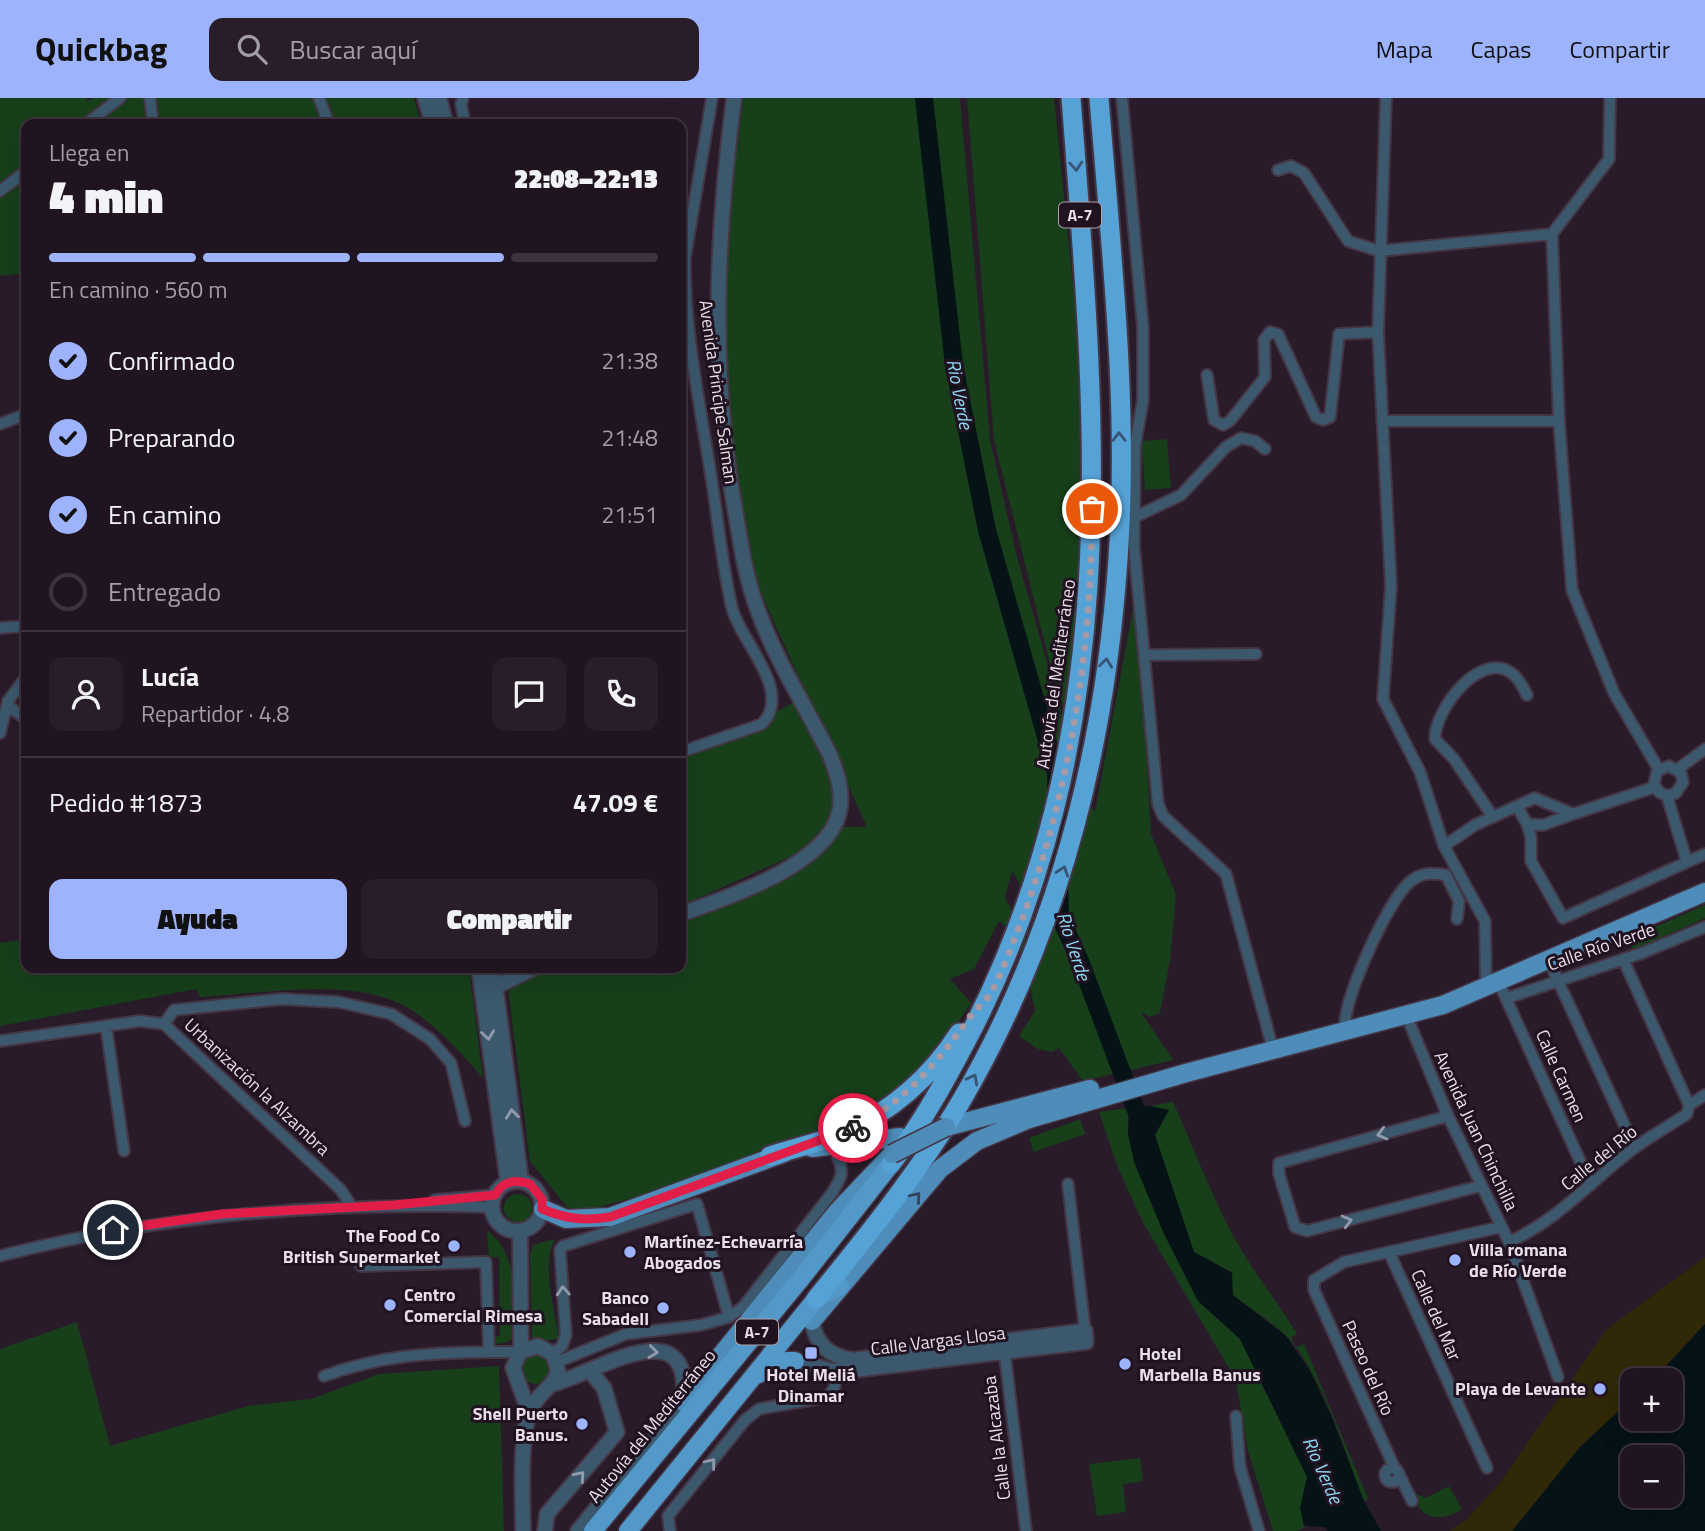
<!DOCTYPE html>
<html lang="es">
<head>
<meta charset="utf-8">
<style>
	:root { --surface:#201420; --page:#281d29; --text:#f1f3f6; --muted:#a29ea5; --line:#3d333e; --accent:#9eb3fd }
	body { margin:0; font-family:"Titillium Web",sans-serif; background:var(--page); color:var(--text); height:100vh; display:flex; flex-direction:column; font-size:26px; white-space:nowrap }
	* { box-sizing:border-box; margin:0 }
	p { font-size:23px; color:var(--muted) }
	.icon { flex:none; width:38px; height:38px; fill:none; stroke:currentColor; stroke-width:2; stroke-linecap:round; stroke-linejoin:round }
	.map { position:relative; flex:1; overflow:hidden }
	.drawer { position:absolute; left:21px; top:21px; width:665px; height:854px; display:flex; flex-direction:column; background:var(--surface); border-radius:14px; box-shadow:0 7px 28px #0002,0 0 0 2px var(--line) }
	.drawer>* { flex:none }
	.fabs { position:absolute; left:1620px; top:1270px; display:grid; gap:14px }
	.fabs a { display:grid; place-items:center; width:63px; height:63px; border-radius:14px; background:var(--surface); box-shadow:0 7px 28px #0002,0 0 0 2px var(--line); font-size:35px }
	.pin { position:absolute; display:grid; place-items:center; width:60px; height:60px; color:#fff; margin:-30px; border:4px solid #fff; border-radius:50%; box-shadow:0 2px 7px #0007 }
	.courier { position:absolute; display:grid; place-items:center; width:70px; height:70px; margin:-35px; border:5px solid #e11d48; border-radius:50%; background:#fff; color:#222; box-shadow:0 2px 9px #0007 }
	.head em { font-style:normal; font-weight:800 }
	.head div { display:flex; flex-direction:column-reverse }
	.head { display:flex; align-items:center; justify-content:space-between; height:119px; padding:0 28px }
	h1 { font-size:46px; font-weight:800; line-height:52px }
	.bar { display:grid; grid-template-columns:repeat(4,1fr); gap:10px 7px; align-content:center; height:84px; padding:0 28px }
	.bar i { height:9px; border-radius:5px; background:var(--line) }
	.bar .selected { background:var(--accent) }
	.bar p { grid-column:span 4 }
	.line { display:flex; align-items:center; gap:18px; padding:0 28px; border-top:2px solid var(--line) }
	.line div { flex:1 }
	.round { display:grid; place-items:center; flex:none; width:74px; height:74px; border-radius:14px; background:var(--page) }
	ol { padding:0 28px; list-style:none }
	li { display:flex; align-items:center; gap:21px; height:77px }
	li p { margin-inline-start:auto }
	li .icon { padding:7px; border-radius:50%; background:var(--accent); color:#111; stroke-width:4 }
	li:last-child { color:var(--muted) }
	li i { width:38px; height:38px; border:4px solid var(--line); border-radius:50% }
	.primary-button { display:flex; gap:14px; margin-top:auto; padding:14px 28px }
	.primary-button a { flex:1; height:80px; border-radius:14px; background:var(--accent); color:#111; font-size:28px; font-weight:800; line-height:80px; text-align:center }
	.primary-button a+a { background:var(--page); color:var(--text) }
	header { display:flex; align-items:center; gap:42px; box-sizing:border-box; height:98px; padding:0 35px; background:var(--accent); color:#111 }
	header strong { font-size:33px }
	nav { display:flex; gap:38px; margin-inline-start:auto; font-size:24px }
	.search { width:490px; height:63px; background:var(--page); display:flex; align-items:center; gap:18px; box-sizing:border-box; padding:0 24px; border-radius:14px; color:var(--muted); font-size:26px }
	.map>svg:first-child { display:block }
	.green { fill:#173f1a }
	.sand { fill:#302807 }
	.water { fill:#051216; fill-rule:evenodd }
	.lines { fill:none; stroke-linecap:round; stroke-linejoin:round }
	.river { stroke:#051216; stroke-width:18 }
	.minor-casing { stroke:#453646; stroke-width:14 }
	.tertiary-casing { stroke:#453646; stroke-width:18 }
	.primary-casing { stroke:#453646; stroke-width:21 }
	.trunk-casing { stroke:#453646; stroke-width:21 }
	.motorway-casing { stroke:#453646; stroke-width:23 }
	.minor { stroke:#3b586d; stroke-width:10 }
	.tertiary { stroke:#3b586d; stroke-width:14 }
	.primary { stroke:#4e8db9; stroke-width:18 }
	.trunk { stroke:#5298c8; stroke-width:18 }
	.motorway { stroke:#55a2d7; stroke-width:19 }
	.primary-bridge-casing { stroke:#453646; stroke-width:21; stroke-linecap:butt }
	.primary-bridge { stroke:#4e8db9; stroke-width:18 }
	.oneway { stroke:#385373 }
	.oneway2 { stroke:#929bab }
	.oneway3 { stroke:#32435e }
	.done { stroke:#a69aa6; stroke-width:7; stroke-dasharray:0 12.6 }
	.route { stroke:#e11d48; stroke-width:9 }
	.poi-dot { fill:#9eb3fd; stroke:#201221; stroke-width:2.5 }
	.labels { text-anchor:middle; stroke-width:6; stroke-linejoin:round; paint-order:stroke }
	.shield { fill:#201221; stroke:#ada1ad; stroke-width:2 }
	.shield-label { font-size:16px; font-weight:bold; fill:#e9dee9 }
	.street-label { font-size:18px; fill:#e9dee9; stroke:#201221 }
	.poi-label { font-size:18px; font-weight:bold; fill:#e9dee9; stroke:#201221; text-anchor:end }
	.water-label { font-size:19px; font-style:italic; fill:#8dd9f3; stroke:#201221 }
</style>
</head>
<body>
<header>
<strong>Quickbag</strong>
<div class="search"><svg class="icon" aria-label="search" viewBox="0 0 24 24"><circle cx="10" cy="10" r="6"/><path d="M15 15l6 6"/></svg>Buscar aquí</div>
<nav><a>Mapa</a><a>Capas</a><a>Compartir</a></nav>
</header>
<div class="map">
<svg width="1705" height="1433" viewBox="0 0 1705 1433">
	<rect width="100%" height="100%" fill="#2a1b2b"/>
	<path class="green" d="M 0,0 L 86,0 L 88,3 L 93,0 L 414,0 L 421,26 L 26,26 L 26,175 L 0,178 Z
		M 741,0 L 960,0 L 990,342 L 1017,459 L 1065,628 L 1023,792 L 1012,772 L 1005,800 L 1038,863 L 1063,803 L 1090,708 L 1095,714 L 1133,511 L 1143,596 L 1151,736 L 1176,797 L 1170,862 L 1160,915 L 1149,919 L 1140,913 L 1173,962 L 1083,983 L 1059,950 L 1052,954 L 1038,951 L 1019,938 L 1035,913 C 1031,889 1020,838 999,823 L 974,871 L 950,881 L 971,905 L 931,964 L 854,1021 L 632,1100 L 585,1113 L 567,1109 L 530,1063 L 508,891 L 550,870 L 681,870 L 681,821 L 730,804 L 816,760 L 842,729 L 867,729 L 757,487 L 729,339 L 724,218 L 730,74 Z
		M 967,0 L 1054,0 L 1080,257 L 1083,448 L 1066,617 L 1053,578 L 994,342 Z
		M 1167,341 L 1171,390 L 1145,392 L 1141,343 Z
		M 798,602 L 829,666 L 834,696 L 830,721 L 803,753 L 681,808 L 681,659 L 768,630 L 776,614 Z
		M 1705,807 L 1705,820 L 1633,852 L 1628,841 Z
		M 26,841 L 26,870 L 469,870 L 483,980 C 460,954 427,916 394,903 C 341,881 257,896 200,899 L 196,891 L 0,928 L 0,845 Z
		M 1173,1004 C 1198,1059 1219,1119 1252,1169 C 1267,1192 1283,1212 1297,1236 L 1291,1239 L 1296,1249 L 1304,1246 L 1368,1401 L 1364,1403 C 1346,1357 1320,1269 1284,1236 C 1269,1222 1250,1210 1232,1197 L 1232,1174 L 1194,1154 L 1155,1037 L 1168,1012 L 1149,1008 Z
		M 1129,1010 L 1128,1036 L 1198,1203 L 1240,1241 L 1308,1379 L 1301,1410 L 1304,1428 L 1307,1428 L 1297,1433 L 1273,1433 L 1248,1353 L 1236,1282 L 1142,1123 L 1118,1070 L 1099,1014 Z
		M 1080,1021 L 1085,1036 L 1034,1054 L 1029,1040 Z
		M504 1110a14 14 0 1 1 28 0a14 14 0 1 1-28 0Z
		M 487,1132 C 521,1159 512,1198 514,1239 L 508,1244 L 496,1246 L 496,1238 L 500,1238 L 499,1159 L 489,1159 Z
		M 555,1141 C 541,1168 554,1208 559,1240 L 546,1243 L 532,1240 L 530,1156 L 533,1147 Z
		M 77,1224 L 110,1348 L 248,1308 L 311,1301 L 379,1276 L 499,1268 L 504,1433 L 0,1433 L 0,1251 Z
		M521 1271a15 15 0 1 1 30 0a15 15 0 1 1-30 0Z
		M 1140,1360 L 1143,1383 L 1123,1386 L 1126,1414 L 1097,1418 L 1089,1366 Z
		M 1449,1388 L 1462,1411 C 1442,1425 1418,1422 1414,1395 L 1426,1400 Z"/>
	<path class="sand" d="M 1705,1159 L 1705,1226 L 1652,1283 L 1633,1283 L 1633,1300 L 1580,1349 L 1512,1433 L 1449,1433 L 1466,1422 L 1499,1386 L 1607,1231 Z"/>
	<path class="water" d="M 1149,1008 L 1169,1012 L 1155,1037 L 1194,1154 L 1232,1175 L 1233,1197 L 1286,1238 L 1310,1273 L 1332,1320 L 1364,1403 L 1381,1433 L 1328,1433 L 1325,1429 L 1304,1428 L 1300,1410 L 1307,1379 L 1240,1241 L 1198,1203 L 1164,1136 L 1134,1064 L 1128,1036 L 1129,1010 Z
		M 1705,1226 L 1705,1433 L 1512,1433 L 1580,1349 L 1633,1300 L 1633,1321 L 1671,1321 L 1671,1283 L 1652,1283 ZM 1633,1360 L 1671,1360 L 1671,1398 L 1633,1398 Z"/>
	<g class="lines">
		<path class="river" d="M 924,0 L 954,267 L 987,432 L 1056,674 L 1060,819 L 1080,863 L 1143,1031"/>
		<defs>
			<path id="minor" d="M 150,0 L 153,26
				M 319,0 L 329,26
				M 463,0 L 461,6 L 465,26
				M 1122,0 L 1143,230 L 1143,301 L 1135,348 L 1134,449 L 1158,706 L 1163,718 L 1226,776 L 1271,944
				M 1386,0 L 1378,234 L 1391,488 L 1383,601 L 1420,674 L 1444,748 L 1485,823 L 1486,881
				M 1610,0 L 1609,61 L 1552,136 L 1559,323 L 1572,492 L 1614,595 L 1659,672
				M 86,26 L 120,0
				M 1278,72 L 1291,68 L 1304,75 L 1348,143 L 1379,153 L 1552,136
				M 0,93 L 26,73
				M 1207,277 L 1214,322 L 1223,327 L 1230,323 L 1265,279 L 1264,242 L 1270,234 L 1278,236 L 1316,319 L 1323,322 L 1330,319 L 1339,236 L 1378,234
				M 1382,323 L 1559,323
				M 0,326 L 26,316
				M 1133,420 L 1181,397 L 1226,349 L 1241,340 L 1255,343 L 1265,351
				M 0,530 L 26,528
				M 1144,557 L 1256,556
				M 7,607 L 26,621
				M 0,635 L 8,603 L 26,579
				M 681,654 L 762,626 C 794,593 740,543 732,510 C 722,467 718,421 711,378 C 700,306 684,232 685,160 L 712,0
				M 1678,671 L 1705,651
				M 1667,698 L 1676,695 L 1683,684 L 1681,675 L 1669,668 L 1657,673 L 1654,686 L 1659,694 L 1667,698 L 1687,764
				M 1573,716 L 1543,727 L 1527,726 L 1517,708 L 1535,700 L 1573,716 L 1655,689
				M 1493,719 L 1454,661 L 1435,641 C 1434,612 1483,547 1515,578 C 1520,583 1524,591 1527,597
				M 1527,726 L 1531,739 L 1531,763 L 1563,820 L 1705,756
				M 1444,748 L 1475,727 L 1517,708
				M 1623,861 L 1689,1007
				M 1549,863 L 1635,1050
				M 1499,885 L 1591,1087
				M 1507,900 L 1642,855 L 1705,829
				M 1407,919 L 1448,1018 L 1509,1144 L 1558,1279
				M 164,926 L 174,912 L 282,901 L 339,904 L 391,916 L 430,941 L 451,965 L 465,1023
				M 1345,926 C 1345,898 1388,802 1410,784 C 1421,774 1432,775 1446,777 L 1459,803 L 1457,821
				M 106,928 L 124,1053
				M 0,943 L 140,923 L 164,926 L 341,1092 L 352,1109
				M 1448,1018 L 1279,1065 L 1279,1076 L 1295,1129 L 1307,1133 L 1480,1088
				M 1068,1086 L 1085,1233
				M 435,1102 L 495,1097
				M 1509,1144 C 1558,1122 1591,1083 1633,1051 C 1650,1038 1669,1028 1687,1016 L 1689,1007 L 1705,997
				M 1389,1154 L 1487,1370
				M 0,1158 C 161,1116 325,1104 492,1109
				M 1004,1249 L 1026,1433
				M 489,1254 L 520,1254
				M 553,1256 L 562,1248 L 566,1237 L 560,1152 L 563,1148 L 697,1106 L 729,1219
				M 557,1264 L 626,1236 L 701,1227 L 729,1219 L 743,1209 L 832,1095 C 840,1082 846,1073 837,1059
				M 324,1278 C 382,1257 428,1255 489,1254 L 486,1164 L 361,1168
				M 1236,1318 L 1240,1369 L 1259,1433
				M1385 1377a7 7 0 1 1 14 0a7 7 0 1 1-14 0Z
				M 1395,1371 L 1314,1192 L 1314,1182 L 1344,1164 L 1501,1129
				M 1399,1376 L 1412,1403
				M 670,1433 L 668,1418 L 745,1322 L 759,1311 L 827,1299 L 834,1291 L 838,1270"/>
			<path id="tertiary" d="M 425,0 L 433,26
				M 439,0 L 446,26
				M 681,816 C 727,800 827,767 839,715 C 844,696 837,675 830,657 C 806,609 775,561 757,510 C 746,480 741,448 736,417 C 710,278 716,140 734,0
				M 479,870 L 508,1085
				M 493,870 L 521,1083
				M 495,889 L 534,870
				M492 1108a25 25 0 1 1 50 0a25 25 0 1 1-50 0Z
				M 520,1133 L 521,1254
				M 795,1263 L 837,1274 L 1086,1244 L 1085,1233 L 853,1262 C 829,1258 816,1247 812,1223
				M 553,1286 C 594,1276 694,1207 683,1304 L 578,1433
				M 523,1433 C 523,1401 519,1342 530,1313 C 536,1296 554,1290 558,1273 L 553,1256 L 538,1248 L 520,1254 L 513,1270 L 529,1314
				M 545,1433 L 547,1416 L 617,1334 L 604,1290 L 589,1272"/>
			<path id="primary" d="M 946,1029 L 1090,991
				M 812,1050 L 900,1039
				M 543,1111 L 566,1121 L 610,1119 L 784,1055
				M 812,1223 L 940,1071 L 977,1043 L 1029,1021 L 1186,975 L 1443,907 L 1705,794
				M 683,1304 L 837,1114 L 892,1056"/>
			<path id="trunk" d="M 754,1278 L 787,1263 L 795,1263
				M 593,1433 L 803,1178 L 891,1066
				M 628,1433 L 816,1201 L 840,1188"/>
			<path id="motorway" d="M 770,1058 C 794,1050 819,1045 842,1035 C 890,1015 931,979 959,935
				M 891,1066 C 924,1023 949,976 974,928 C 1126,627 1096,324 1071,0
				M 816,1201 C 867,1138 918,1075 960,1005 C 1057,840 1105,652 1118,461 C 1129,308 1111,153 1099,0"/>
		</defs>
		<use href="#minor" class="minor-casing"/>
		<use href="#tertiary" class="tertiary-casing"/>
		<use href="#primary" class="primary-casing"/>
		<use href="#trunk" class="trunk-casing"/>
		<use href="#motorway" class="motorway-casing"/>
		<use href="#minor" class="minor"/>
		<use href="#tertiary" class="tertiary"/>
		<use href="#primary" class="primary"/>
		<use href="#trunk" class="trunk"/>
		<use href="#motorway" class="motorway"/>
		<defs>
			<path id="primary-bridge" d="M 892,1056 L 946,1029"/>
		</defs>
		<use href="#primary-bridge" class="primary-bridge-casing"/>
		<use href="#primary-bridge" class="primary-bridge"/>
	</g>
	<defs><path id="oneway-chevron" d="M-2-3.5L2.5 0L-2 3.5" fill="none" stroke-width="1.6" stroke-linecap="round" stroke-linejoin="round" transform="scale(1.75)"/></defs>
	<g class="oneway">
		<use href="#oneway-chevron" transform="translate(1076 68) rotate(86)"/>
		<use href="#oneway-chevron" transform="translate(1119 339) rotate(-90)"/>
		<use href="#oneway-chevron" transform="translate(1106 565) rotate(-83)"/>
		<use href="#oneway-chevron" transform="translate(1063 773) rotate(-72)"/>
		<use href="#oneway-chevron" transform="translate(973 981) rotate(-62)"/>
	</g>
	<g class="oneway2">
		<use href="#oneway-chevron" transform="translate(488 937) rotate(82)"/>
		<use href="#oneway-chevron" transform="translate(512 1016) rotate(-97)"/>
		<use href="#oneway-chevron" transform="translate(1382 1036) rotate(165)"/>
		<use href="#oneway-chevron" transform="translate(1347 1123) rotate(-15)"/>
		<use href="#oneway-chevron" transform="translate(563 1193) rotate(-94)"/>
		<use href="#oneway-chevron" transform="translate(653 1254) rotate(7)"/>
		<use href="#oneway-chevron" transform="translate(711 1365) rotate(-52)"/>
		<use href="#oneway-chevron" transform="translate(580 1378) rotate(-49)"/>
	</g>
	<use class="oneway3" href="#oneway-chevron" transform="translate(916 1099) rotate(-50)"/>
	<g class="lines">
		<path class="done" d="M 853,1030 C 905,1004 937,965 970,919 C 975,911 983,907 988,899 C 1001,880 1009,853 1018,832 C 1069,700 1092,553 1092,411"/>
		<path class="route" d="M 113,1132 L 222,1116 L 394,1107 L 495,1097 C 503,1083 515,1081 530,1086 L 542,1101 L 542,1111 C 567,1121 583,1123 610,1119 L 853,1030"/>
	</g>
	<g class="poi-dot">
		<circle cx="454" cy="1148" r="7"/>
		<circle cx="630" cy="1154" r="7"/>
		<circle cx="1455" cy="1162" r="7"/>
		<circle cx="390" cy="1207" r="7"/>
		<circle cx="663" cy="1210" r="7"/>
		<rect x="804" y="1248" width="14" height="14" rx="3.5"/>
		<circle cx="1125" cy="1266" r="7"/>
		<circle cx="1600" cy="1291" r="7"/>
		<circle cx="582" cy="1326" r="7"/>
	</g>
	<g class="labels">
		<g class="shield">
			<rect x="1059" y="104.5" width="42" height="25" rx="5"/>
			<rect x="736" y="1221.5" width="42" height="25" rx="5"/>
		</g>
		<g class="shield-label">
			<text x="1080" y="123">A-7</text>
			<text x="757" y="1240">A-7</text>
		</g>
		<g class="street-label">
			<text transform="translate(718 294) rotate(82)" y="6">Avenida Principe Salman</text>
			<text transform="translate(1056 576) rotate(-82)" y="6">Autovía del Mediterráneo</text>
			<text transform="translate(1601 849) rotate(-19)" y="6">Calle Río Verde</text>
			<text transform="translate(1561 978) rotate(66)" y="6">Calle Carmen</text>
			<text transform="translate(257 989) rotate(43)" y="6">Urbanización la Alzambra</text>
			<text transform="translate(1476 1033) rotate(65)" y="6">Avenida Juan Chinchilla</text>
			<text transform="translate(1599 1060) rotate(-39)" y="6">Calle del Río</text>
			<text transform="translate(1436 1217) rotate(66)" y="6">Calle del Mar</text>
			<text transform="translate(938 1243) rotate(-7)" y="6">Calle Vargas Llosa</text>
			<text transform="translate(1368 1270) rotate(66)" y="6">Paseo del Río</text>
			<text transform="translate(652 1328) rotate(-51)" y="6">Autovía del Mediterráneo</text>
			<text transform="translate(997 1340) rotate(-97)" y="6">Calle la Alcazaba</text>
		</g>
		<g class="poi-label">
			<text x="440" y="1144">The Food Co<tspan x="440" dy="21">British Supermarket</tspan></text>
			<text x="644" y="1150" text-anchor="start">Martínez-Echevarría<tspan x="644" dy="21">Abogados</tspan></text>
			<text x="1469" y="1158" text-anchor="start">Villa romana<tspan x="1469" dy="21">de Río Verde</tspan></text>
			<text x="404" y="1203" text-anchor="start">Centro<tspan x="404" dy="21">Comercial Rimesa</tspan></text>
			<text x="649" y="1206">Banco<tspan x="649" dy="21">Sabadell</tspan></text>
			<text x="1139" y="1262" text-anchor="start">Hotel<tspan x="1139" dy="21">Marbella Banus</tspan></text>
			<text x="811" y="1283" text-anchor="middle">Hotel Meliá<tspan x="811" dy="21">Dinamar</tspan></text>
			<text x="1586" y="1297">Playa de Levante</text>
			<text x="568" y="1322">Shell Puerto<tspan x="568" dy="21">Banus.</tspan></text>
		</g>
		<g class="water-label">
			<text transform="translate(960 296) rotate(79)" y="7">Rio Verde</text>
			<text transform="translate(1074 848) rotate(72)" y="7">Rio Verde</text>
			<text transform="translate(1323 1372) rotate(66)" y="7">Rio Verde</text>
		</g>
	</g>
</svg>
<div class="fabs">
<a>+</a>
<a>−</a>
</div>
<div class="pin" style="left:1092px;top:411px;background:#ea580c"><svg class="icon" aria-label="bag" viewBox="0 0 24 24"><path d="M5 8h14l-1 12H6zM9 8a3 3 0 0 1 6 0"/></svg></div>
<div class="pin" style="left:113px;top:1132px;background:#1f2937"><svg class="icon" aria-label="home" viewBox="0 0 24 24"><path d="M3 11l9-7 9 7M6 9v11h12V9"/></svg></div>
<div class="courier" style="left:853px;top:1030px"><svg class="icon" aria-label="bike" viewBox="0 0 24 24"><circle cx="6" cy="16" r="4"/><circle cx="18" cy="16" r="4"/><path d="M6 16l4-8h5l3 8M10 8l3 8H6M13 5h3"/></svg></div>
<section class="drawer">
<div class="head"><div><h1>4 min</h1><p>Llega en</p></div><em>22:08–22:13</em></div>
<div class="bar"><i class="selected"></i><i class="selected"></i><i class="selected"></i><i></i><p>En camino · 560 m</p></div>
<ol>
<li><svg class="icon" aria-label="check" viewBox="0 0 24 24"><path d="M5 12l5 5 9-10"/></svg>Confirmado<p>21:38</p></li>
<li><svg class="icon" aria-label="check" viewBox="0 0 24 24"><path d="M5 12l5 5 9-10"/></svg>Preparando<p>21:48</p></li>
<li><svg class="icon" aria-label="check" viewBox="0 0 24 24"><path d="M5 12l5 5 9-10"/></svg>En camino<p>21:51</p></li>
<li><i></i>Entregado</li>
</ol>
<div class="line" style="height:126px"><a class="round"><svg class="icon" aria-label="person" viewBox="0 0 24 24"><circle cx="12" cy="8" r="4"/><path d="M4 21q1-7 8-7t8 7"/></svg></a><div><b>Lucía</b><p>Repartidor · 4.8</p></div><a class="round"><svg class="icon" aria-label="chat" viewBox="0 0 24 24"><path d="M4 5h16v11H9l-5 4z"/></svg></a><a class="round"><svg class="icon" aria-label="phone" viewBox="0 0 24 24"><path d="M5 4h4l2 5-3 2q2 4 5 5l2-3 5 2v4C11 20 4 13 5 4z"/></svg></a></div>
<div class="line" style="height:91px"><div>Pedido #1873</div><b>47.09 €</b></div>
<div class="primary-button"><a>Ayuda</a><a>Compartir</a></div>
</section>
</div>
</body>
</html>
